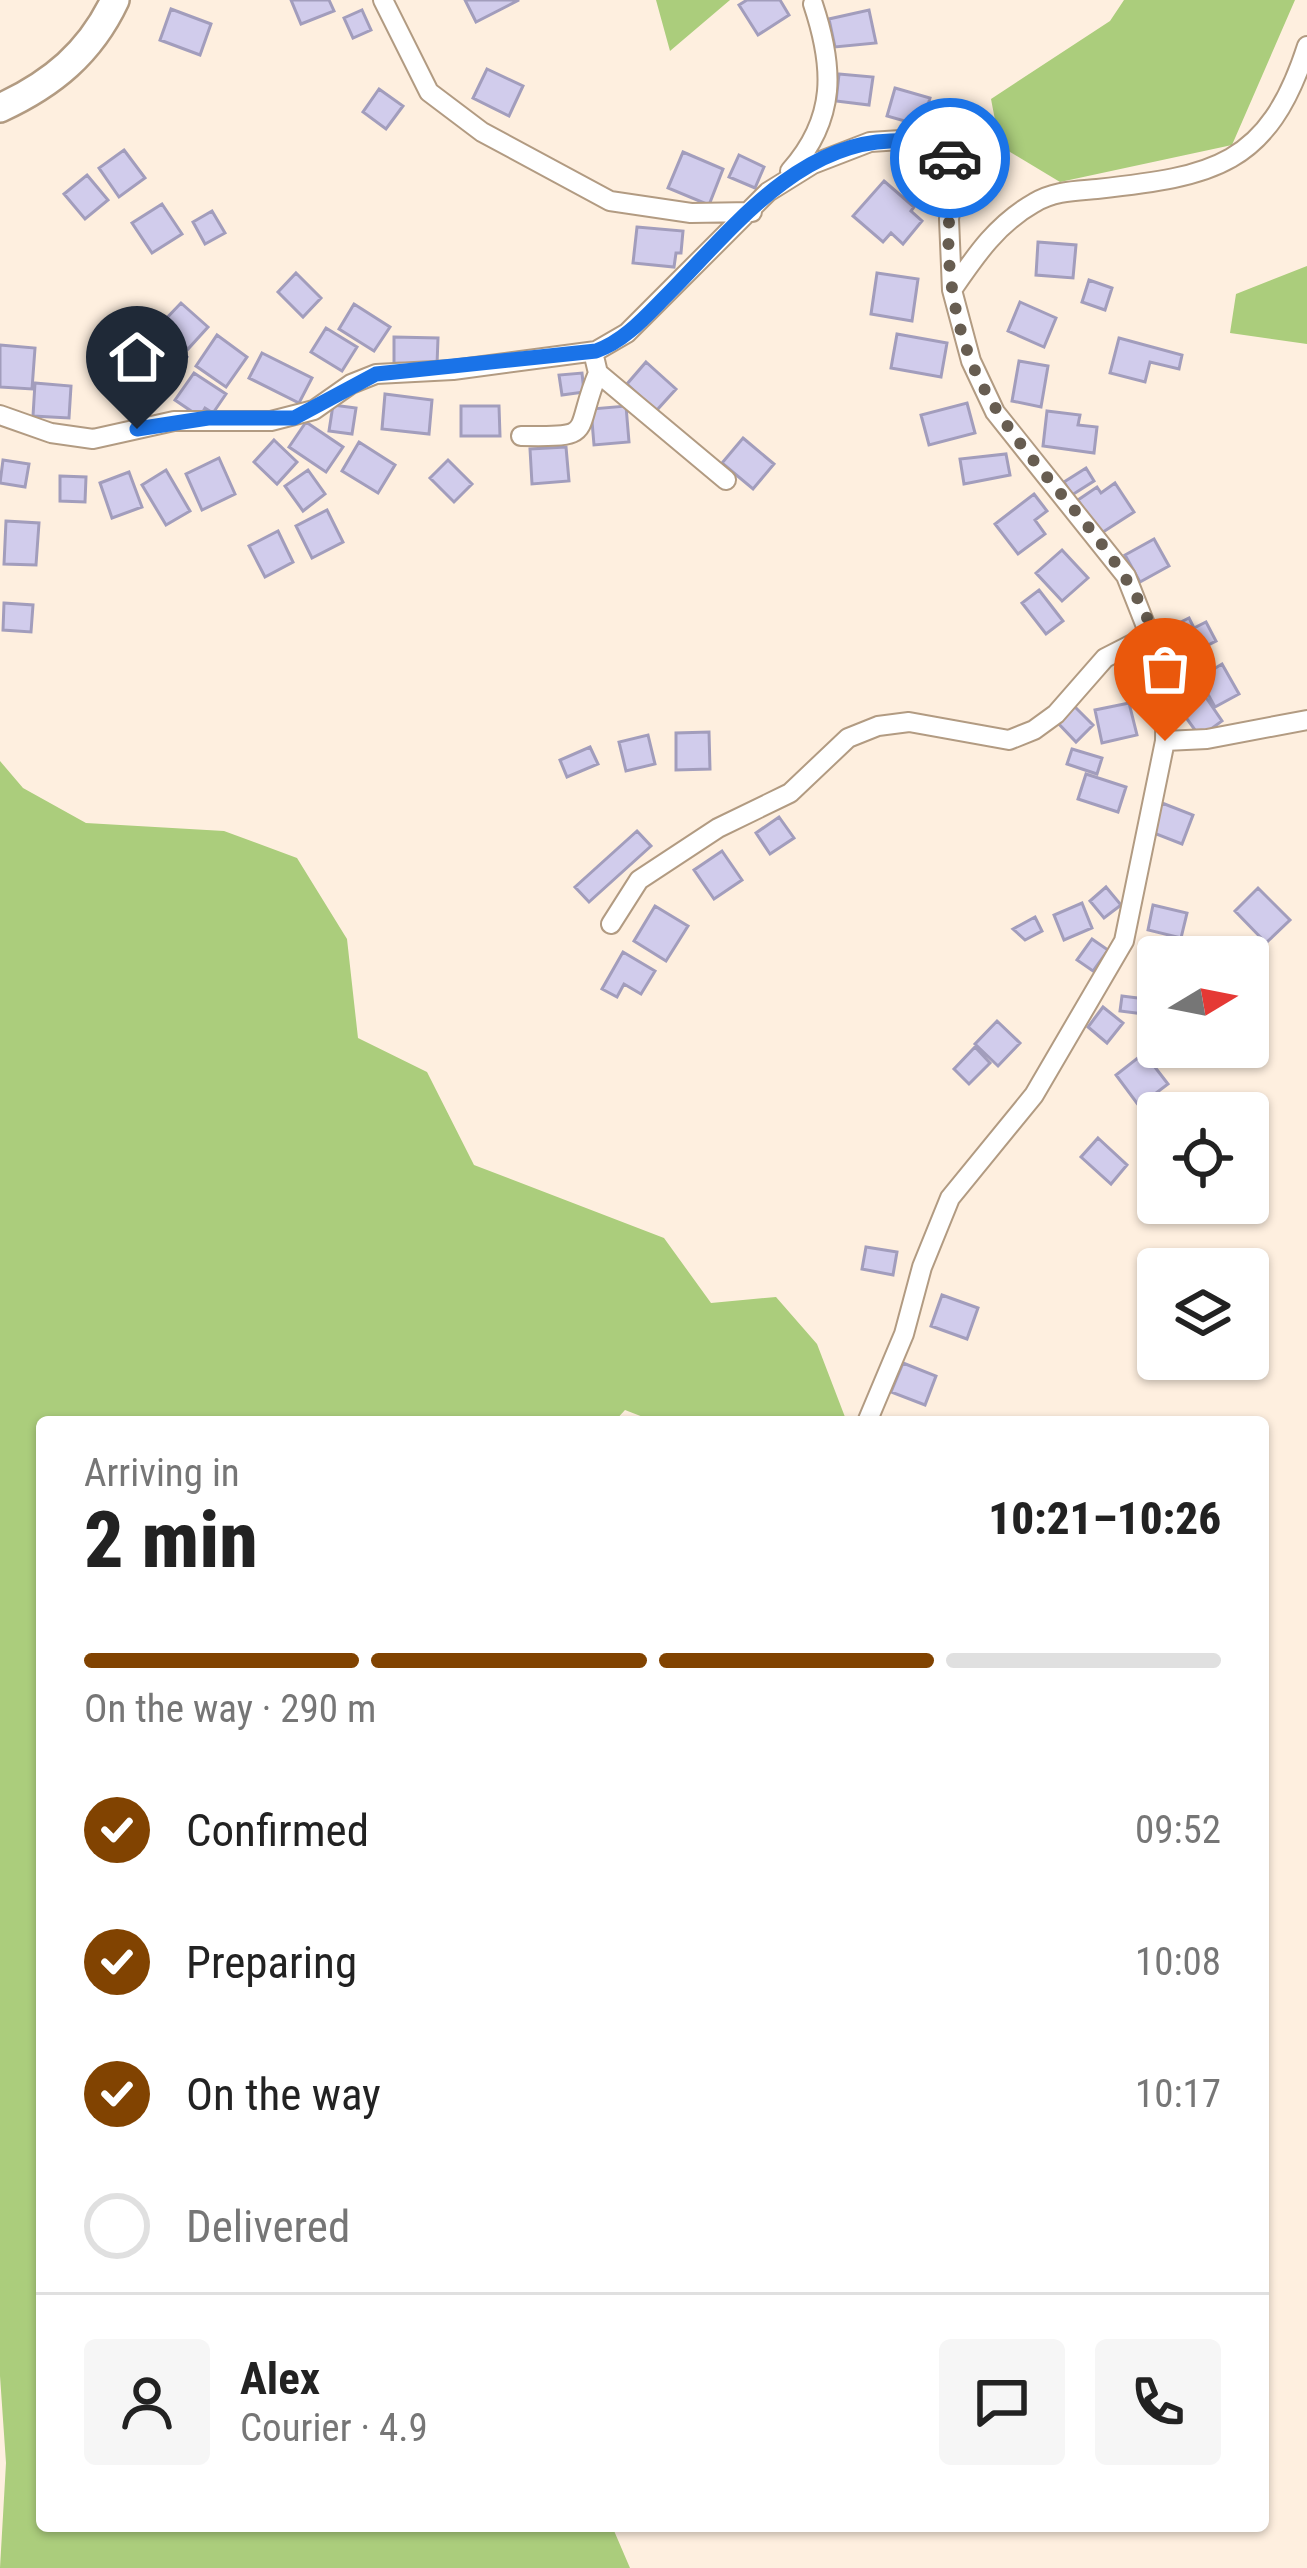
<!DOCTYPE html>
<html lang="en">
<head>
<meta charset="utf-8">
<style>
	:root { --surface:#fff; --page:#f6f6f6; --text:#222; --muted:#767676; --line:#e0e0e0; --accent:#814301 }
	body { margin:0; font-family:"Roboto Condensed",sans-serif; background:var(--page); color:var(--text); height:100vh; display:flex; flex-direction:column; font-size:45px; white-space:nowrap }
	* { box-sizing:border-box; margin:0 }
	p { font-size:39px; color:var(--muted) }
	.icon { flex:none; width:66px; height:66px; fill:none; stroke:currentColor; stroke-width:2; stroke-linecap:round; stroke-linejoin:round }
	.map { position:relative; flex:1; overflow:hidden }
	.sheet { position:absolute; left:36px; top:1416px; width:1233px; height:1116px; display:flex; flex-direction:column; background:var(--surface); border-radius:12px; box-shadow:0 3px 9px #0004 }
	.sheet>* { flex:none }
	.needle { width:78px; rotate:80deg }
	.fabs { position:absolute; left:1137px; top:936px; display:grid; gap:24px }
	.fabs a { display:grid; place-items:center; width:132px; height:132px; border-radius:12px; background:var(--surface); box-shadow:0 3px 9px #0004; font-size:60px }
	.pin { position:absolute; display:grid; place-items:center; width:102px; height:102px; color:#fff; margin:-123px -51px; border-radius:50% 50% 50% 0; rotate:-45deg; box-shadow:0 0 12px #0007 }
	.pin .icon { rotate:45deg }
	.courier { position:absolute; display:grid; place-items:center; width:120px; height:120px; margin:-60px; border:9px solid #1a73e8; border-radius:50%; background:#fff; color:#222; box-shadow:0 3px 15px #0007 }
	.overview em { font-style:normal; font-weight:800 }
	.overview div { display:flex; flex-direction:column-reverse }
	.overview { display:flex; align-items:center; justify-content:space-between; height:204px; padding:0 48px }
	h1 { font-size:78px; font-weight:800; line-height:90px }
	.bar { display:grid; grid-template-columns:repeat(4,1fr); gap:18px 12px; align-content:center; height:144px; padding:0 48px }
	.bar i { height:15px; border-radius:9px; background:var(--line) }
	.bar .on { background:var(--accent) }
	.bar p { grid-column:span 4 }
	.line { display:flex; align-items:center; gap:30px; padding:0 48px; border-top:3px solid var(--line) }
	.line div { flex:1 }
	.round { display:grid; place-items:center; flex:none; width:126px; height:126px; border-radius:12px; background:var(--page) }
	ol { padding:0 48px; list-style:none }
	li { display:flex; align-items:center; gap:36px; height:132px }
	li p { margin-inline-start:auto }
	li .icon { padding:12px; border-radius:50%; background:var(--accent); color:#fff; stroke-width:4 }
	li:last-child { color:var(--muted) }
	li i { width:66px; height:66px; border:6px solid var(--line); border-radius:50% }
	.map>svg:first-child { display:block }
	.green { fill:#abcd7c }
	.building { fill:#d1ccec; stroke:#a29dbc; stroke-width:3 }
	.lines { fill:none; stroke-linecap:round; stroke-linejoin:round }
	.street-casing { stroke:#b29b82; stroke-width:22 }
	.secondary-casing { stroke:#b29b82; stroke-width:32 }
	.street { stroke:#fff; stroke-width:18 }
	.secondary { stroke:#fff; stroke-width:27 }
	.done { stroke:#675d51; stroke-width:12; stroke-dasharray:0 21.6 }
	.route { stroke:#1a73e8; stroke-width:15 }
</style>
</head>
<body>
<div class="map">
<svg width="1307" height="2568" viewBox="0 0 1307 2568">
	<rect width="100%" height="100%" fill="#feefdf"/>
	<path class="green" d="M 656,0 L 730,0 L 670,51 Z
		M 1124,0 L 1295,0 L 1232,145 L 1060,182 L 1000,146 L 991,99 L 1110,21 Z
		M 1307,266 L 1307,344 L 1230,333 L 1236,294 Z
		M 0,761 L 23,788 L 86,823 L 224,831 L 297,858 L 347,939 L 358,1038 L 427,1072 L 474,1165 L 664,1238 L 711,1303 L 776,1297 L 817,1344 L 845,1417 L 840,1422 L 656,1422 L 625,1410 L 614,1422 L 42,1422 L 42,2526 L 612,2526 L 630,2568 L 0,2568 L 6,2463 L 0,2376 Z"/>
	<path class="building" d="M 291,0 L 329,0 L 334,11 L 301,24 Z
		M 465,0 L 519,0 L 476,22 Z
		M 747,0 L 780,0 L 789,15 L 758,35 L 739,5 Z
		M 171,9 L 211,24 L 200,55 L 160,40 Z
		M 362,10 L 371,30 L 353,38 L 344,18 Z
		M 869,10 L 876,43 L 835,47 L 829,19 Z
		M 487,69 L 523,86 L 509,116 L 473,98 Z
		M 839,74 L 873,77 L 869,105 L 836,101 Z
		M 895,88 L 930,98 L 922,126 L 887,116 Z
		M 379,89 L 403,106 L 386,129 L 363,112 Z
		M 124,150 L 145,178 L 119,197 L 99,168 Z
		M 683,152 L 723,169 L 709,205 L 668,188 Z
		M 739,155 L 764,167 L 755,188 L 729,177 Z
		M 87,175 L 108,200 L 85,219 L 64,194 Z
		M 884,181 L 914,207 L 911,211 L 922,221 L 903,244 L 891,233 L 883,242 L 853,216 Z
		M 162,204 L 182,234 L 152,253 L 132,223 Z
		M 212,211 L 225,233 L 205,244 L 193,222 Z
		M 637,227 L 683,231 L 681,253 L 676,253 L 674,267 L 633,263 Z
		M 1038,242 L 1076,245 L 1073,278 L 1036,275 Z
		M 296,273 L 321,298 L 303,317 L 278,292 Z
		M 877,273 L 918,279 L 912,321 L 871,314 Z
		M 1089,280 L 1112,288 L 1105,310 L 1082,302 Z
		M 1020,302 L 1056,318 L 1044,347 L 1008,331 Z
		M 181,303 L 208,327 L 188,349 L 161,324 Z
		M 354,304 L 390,327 L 374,351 L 339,329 Z
		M 326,328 L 357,347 L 342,371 L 311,352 Z
		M 155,329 L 187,357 L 164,384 L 132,357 Z
		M 897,334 L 947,343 L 941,377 L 891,368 Z
		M 217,335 L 247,357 L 226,387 L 196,366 Z
		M 394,337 L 438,338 L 437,365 L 394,363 Z
		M 1119,338 L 1182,355 L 1179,369 L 1150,362 L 1145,382 L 1110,373 Z
		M 0,345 L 35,348 L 32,389 L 0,387 Z
		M 262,353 L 312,378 L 299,403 L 249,378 Z
		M 1019,361 L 1048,366 L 1041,407 L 1012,401 Z
		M 646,362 L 676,389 L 656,411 L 627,384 Z
		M 194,373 L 226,394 L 213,413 L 205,408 L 200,417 L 175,400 Z
		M 582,373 L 584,392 L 562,395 L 559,375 Z
		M 35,383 L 71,386 L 69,418 L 33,416 Z
		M 385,394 L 432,400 L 429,434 L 382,429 Z
		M 967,403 L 975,433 L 929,445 L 921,415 Z
		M 333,405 L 356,408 L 352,434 L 329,431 Z
		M 461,406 L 499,406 L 500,436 L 461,436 Z
		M 626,406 L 629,442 L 594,445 L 591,409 Z
		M 1047,411 L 1080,415 L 1078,425 L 1097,427 L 1094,453 L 1043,446 Z
		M 306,422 L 343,447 L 326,472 L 289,447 Z
		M 743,438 L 774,464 L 753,489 L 722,463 Z
		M 274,440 L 297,462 L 277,484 L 254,462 Z
		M 359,442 L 395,465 L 378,493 L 342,471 Z
		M 566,447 L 569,481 L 532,484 L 530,449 Z
		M 1006,454 L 1010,475 L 964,484 L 960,459 Z
		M 219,458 L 235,494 L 202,510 L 186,474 Z
		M 3,460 L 29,464 L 25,487 L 0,483 Z
		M 448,460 L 472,484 L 454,502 L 430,478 Z
		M 1086,468 L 1094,481 L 1072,495 L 1064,482 Z
		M 166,470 L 190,511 L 166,525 L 142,485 Z
		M 308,470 L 325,494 L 303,511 L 285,486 Z
		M 129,472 L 142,507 L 112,518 L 100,483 Z
		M 60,476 L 86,477 L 85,502 L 60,501 Z
		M 1115,483 L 1134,512 L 1100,534 L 1078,500 L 1097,487 L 1101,493 Z
		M 1034,494 L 1047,511 L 1035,520 L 1045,534 L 1018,554 L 995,524 Z
		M 327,510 L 343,542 L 312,558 L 296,526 Z
		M 6,521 L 39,523 L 36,565 L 4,564 Z
		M 278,531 L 293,562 L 265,577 L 249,546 Z
		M 1154,539 L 1169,566 L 1140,582 L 1125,555 Z
		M 1062,550 L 1088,578 L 1062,601 L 1036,573 Z
		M 1039,590 L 1063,621 L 1046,634 L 1022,603 Z
		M 4,603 L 33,605 L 31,632 L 3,630 Z
		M 1189,618 L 1194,628 L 1206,622 L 1216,641 L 1176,661 L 1161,632 Z
		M 1222,664 L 1239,694 L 1215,707 L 1199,678 Z
		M 1205,696 L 1222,721 L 1200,737 L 1182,712 Z
		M 1129,703 L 1137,735 L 1102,743 L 1095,710 Z
		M 1074,706 L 1093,725 L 1076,742 L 1057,722 Z
		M 709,732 L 710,769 L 676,770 L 676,733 Z
		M 648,735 L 655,764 L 626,771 L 619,742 Z
		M 590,747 L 598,764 L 567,777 L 560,760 Z
		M 1072,749 L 1102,758 L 1097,774 L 1067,764 Z
		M 1086,774 L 1126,787 L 1118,812 L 1078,799 Z
		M 1162,803 L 1193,815 L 1182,844 L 1151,832 Z
		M 779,817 L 794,838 L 770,854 L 756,833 Z
		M 637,831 L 651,846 L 589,902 L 575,887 Z
		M 722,851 L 742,880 L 714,899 L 694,870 Z
		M 1106,887 L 1121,905 L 1104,918 L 1090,901 Z
		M 1258,888 L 1290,920 L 1266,943 L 1235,911 Z
		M 1082,903 L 1092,928 L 1064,940 L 1054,915 Z
		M 1153,905 L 1187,913 L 1181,938 L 1148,930 Z
		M 655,906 L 688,926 L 666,961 L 634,941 Z
		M 1035,917 L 1042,931 L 1025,940 L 1013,929 Z
		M 1092,939 L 1108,950 L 1093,971 L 1077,960 Z
		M 623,952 L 655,971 L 641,994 L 624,984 L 617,997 L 602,989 Z
		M 1122,996 L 1154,1000 L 1152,1015 L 1120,1011 Z
		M 1103,1007 L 1123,1023 L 1107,1043 L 1088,1027 Z
		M 997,1021 L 1020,1043 L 998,1066 L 975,1044 Z
		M 975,1047 L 990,1063 L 969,1084 L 954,1069 Z
		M 1144,1053 L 1168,1084 L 1139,1106 L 1116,1075 Z
		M 1098,1138 L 1127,1165 L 1111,1184 L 1081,1157 Z
		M 866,1247 L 897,1252 L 893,1275 L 862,1269 Z
		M 942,1295 L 978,1308 L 967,1339 L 931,1326 Z
		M 903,1363 L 936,1376 L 925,1405 L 891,1392 Z"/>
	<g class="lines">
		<defs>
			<path id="street" d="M 383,0 L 429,92 L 482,132 L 610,201 L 691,213 L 752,212
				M 790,171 C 837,118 834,67 813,4
				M 952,290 C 976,255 997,224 1034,203 C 1054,191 1075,191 1097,189 C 1213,176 1268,167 1307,46
				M 593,352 L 598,373 L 726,480
				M 0,415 L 51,433 L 93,439 L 174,421 L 271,421 L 314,410 L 351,384 L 376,374 L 453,370 L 596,351 L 627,333 L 768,192 L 813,164 L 870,142 L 901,140 L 939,147 L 950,157 L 955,182 L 949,219 L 952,290 L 971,361 L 995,412 L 1126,576 L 1166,677 L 1165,741 L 1124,941 L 1034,1095 L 950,1198 L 922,1267 L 904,1334 L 867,1422
				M 521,436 C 598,437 572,435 598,373
				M 1165,741 L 1207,739 L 1307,720
				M 611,924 L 639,880 L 718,828 L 790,793 L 848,738 L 878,726 L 909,722 L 1009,740 L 1034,730 L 1056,714 L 1105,658 L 1152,634"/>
			<path id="secondary" d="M 0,108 C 52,84 90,53 115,0"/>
		</defs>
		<use href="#street" class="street-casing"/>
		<use href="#secondary" class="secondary-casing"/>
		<use href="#street" class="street"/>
		<use href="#secondary" class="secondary"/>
	</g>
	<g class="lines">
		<path class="done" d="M 950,158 C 955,181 950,199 949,222 C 946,268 955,323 973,366 C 1022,478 1144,551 1165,676 C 1169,696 1165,720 1165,741"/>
		<path class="route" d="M 137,429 L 208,418 L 294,418 L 376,374 L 596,351 C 625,341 647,315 668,294 C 729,232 796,144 890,141 C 911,140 936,143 950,158"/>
	</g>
</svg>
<div class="fabs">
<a><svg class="needle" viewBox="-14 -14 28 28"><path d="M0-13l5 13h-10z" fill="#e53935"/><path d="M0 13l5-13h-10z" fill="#767676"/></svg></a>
<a><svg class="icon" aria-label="locate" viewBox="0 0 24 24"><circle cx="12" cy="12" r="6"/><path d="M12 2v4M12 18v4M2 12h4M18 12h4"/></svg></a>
<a><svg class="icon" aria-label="layers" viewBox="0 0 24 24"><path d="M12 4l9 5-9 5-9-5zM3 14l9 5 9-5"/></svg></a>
</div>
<div class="pin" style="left:1165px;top:741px;background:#ea580c"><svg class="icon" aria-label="bag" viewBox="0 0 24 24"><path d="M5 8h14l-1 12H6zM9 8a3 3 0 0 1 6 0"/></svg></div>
<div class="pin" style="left:137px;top:429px;background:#1f2937"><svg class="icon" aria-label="home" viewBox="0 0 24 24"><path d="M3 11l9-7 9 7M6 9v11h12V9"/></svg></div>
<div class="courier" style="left:950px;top:158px"><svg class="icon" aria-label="car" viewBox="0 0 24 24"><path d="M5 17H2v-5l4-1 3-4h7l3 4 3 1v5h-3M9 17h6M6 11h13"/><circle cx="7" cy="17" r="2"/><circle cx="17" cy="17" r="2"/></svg></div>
<section class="sheet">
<div class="overview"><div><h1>2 min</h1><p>Arriving in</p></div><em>10:21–10:26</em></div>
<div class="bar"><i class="on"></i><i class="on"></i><i class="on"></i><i></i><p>On the way · 290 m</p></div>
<ol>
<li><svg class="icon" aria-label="check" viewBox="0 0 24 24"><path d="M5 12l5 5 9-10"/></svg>Confirmed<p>09:52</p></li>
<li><svg class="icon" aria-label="check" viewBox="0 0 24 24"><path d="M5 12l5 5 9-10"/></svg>Preparing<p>10:08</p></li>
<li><svg class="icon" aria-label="check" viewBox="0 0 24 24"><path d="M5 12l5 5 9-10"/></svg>On the way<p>10:17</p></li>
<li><i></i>Delivered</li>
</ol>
<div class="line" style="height:216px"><a class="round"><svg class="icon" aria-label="person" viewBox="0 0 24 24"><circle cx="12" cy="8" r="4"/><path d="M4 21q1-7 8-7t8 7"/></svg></a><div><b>Alex</b><p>Courier · 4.9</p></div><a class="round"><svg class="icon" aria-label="chat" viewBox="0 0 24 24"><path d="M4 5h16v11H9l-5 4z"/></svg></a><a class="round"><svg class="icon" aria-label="phone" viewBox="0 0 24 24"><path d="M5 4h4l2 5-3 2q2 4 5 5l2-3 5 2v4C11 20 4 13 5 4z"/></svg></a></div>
</section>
</div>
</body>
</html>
